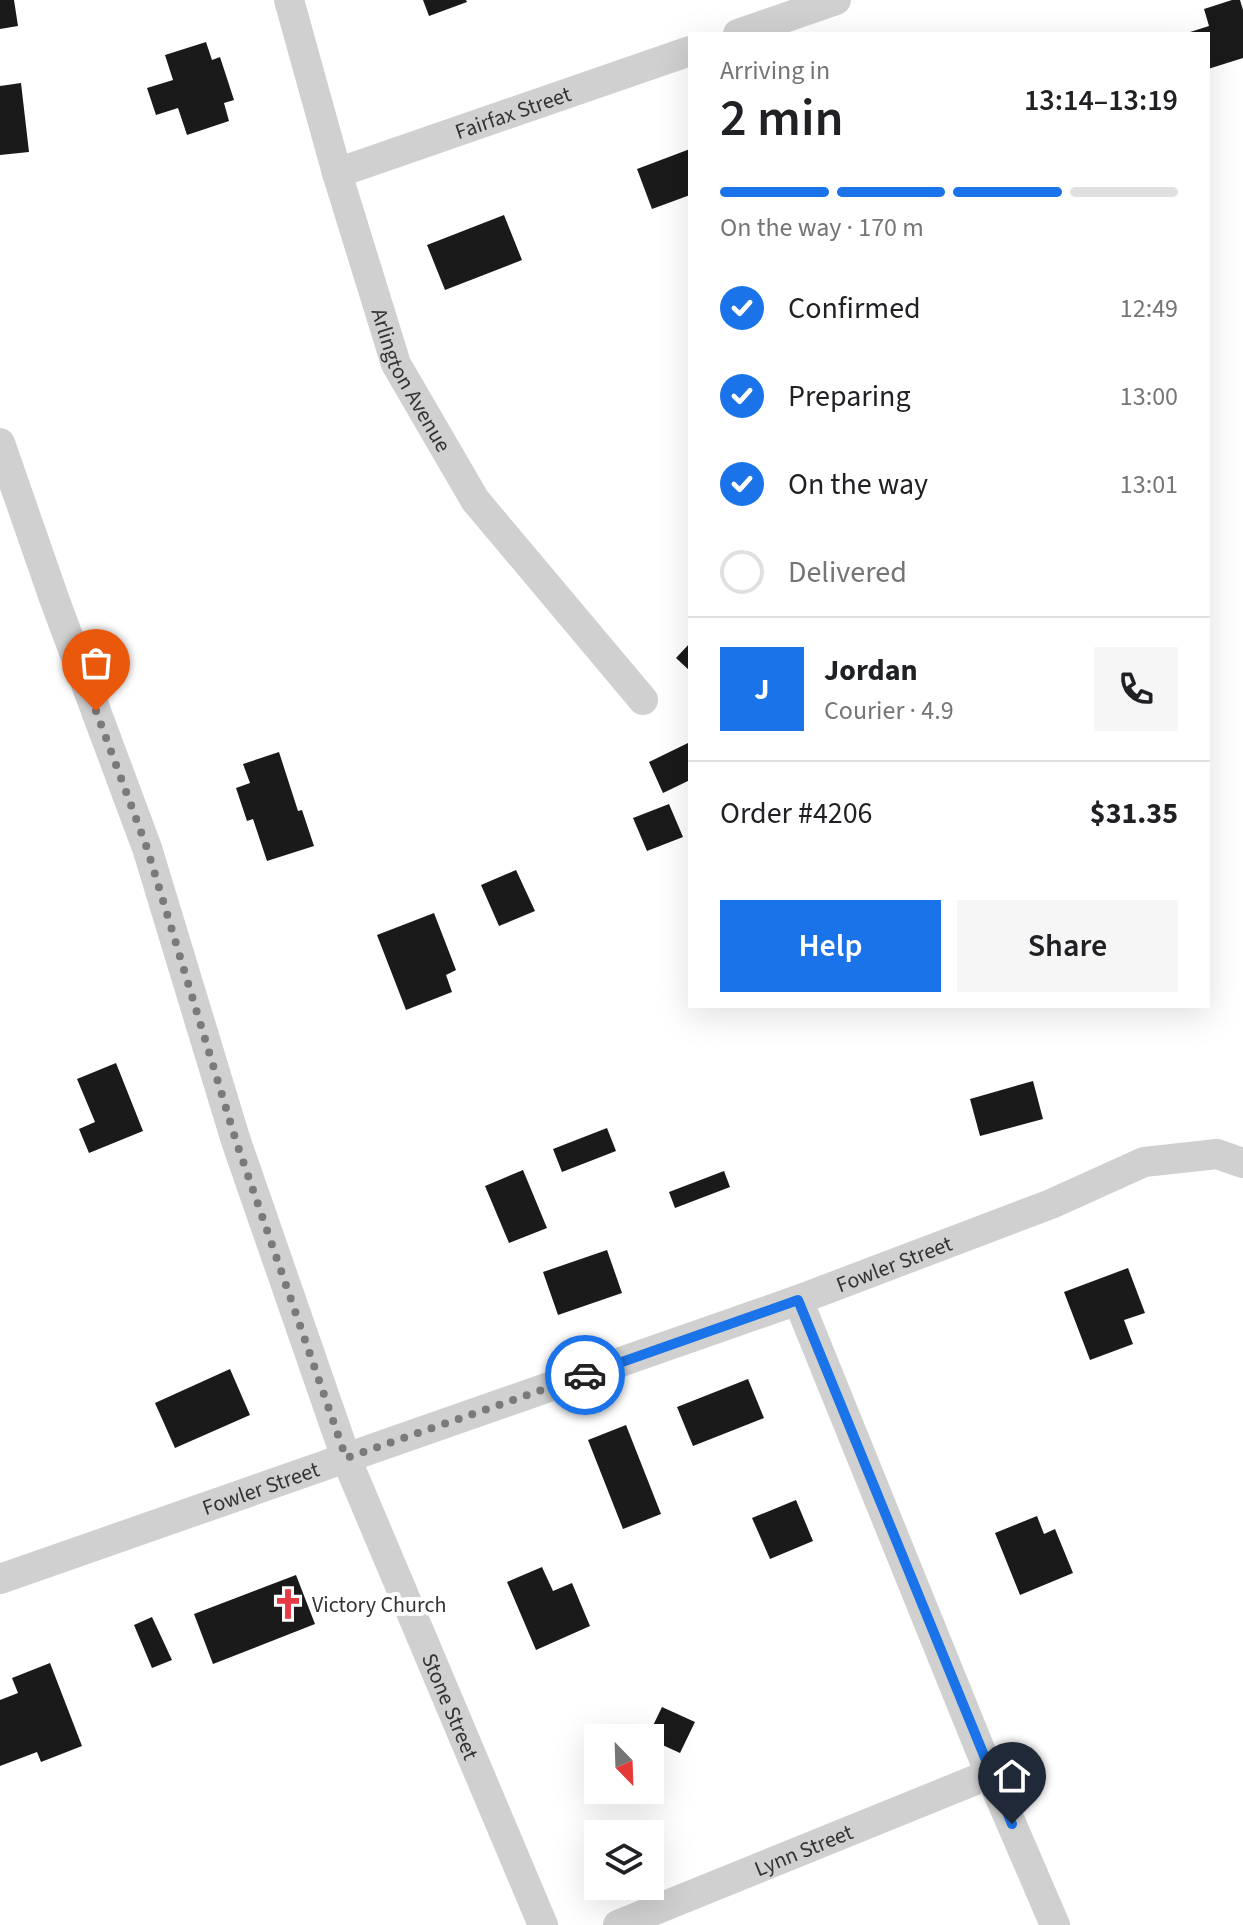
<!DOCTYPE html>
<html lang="en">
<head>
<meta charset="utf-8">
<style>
	:root { --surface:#fff; --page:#f6f6f6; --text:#202124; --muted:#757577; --line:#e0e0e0; --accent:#1a73e8 }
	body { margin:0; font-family:"Source Sans 3",sans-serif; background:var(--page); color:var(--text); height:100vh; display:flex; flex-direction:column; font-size:30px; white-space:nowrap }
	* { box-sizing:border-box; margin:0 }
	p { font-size:26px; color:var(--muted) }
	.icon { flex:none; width:44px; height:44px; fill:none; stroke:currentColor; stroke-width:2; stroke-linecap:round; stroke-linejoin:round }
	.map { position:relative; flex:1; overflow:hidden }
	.panel { position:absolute; left:688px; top:32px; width:522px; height:976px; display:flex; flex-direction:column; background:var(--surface); border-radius:0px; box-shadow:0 8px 32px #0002 }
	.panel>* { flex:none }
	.needle { width:52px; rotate:157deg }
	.fabs { position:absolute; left:584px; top:1724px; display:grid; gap:16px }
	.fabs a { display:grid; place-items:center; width:80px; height:80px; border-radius:0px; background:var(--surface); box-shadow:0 8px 32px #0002; font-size:40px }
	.pin { position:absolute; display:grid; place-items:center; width:68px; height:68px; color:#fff; margin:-82px -34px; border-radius:50% 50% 50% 0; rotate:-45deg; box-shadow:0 0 8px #0007 }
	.pin .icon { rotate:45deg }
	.courier { position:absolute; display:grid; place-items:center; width:80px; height:80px; margin:-40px; border:6px solid #1a73e8; border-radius:50%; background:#fff; color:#222; box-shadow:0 2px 10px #0007 }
	.head em { font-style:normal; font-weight:600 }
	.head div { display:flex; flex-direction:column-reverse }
	.head { display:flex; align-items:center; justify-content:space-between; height:136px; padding:0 32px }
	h1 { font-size:52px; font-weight:600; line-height:60px }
	.bar { display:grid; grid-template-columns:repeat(4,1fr); gap:12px 8px; align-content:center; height:96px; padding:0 32px }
	.bar i { height:10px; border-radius:6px; background:var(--line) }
	.bar .on { background:var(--accent) }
	.bar p { grid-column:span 4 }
	.line { display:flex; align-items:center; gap:20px; padding:0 32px; border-top:2px solid var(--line) }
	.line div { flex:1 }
	.round { display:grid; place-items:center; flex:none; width:84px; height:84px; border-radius:0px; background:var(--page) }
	ol { padding:0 32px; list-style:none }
	li { display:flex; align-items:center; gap:24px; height:88px }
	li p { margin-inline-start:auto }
	li .icon { padding:8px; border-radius:50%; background:var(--accent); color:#fff; stroke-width:4 }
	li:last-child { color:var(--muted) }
	li i { width:44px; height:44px; border:4px solid var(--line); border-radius:50% }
	.primary-button { display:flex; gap:16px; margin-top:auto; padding:16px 32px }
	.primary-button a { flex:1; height:92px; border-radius:0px; background:var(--accent); color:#fff; font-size:32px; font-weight:600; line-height:92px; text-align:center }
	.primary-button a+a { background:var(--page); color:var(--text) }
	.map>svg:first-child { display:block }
	.building { fill:#1a1a1a }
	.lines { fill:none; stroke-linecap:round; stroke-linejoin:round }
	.minor { stroke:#d0d0d0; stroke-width:30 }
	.done { stroke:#7a7a7a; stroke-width:8; stroke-dasharray:0 14.4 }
	.route { stroke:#1a73e8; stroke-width:10 }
	.labels { text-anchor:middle; stroke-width:8; stroke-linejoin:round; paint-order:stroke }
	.street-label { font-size:22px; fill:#333; stroke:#fff }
	.poi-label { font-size:22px; fill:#333; stroke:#fff; text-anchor:start }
</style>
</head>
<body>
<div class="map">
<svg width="1243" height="1925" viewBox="0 0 1243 1925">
	<rect width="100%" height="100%" fill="#fff"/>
	<path class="building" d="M 0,0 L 14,0 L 18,26 L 0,29 Z
		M 423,0 L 466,0 L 467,2 L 429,16 Z
		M 1232,0 L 1240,0 L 1243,10 L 1243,58 L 1208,69 L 1208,34 L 1187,33 L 1209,26 L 1204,9 Z
		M 206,42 L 212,60 L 220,57 L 234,100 L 224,103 L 229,121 L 187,135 L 178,108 L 156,115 L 147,88 L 173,80 L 165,55 Z
		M 21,83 L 29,152 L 0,155 L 0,86 Z
		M 690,149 L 690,195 L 652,209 L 637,169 Z
		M 504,215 L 522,260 L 445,290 L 427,245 Z
		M 690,643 L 690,671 L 676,658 Z
		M 688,743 L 690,780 L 663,793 L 649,762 Z
		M 279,752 L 298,811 L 302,810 L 314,846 L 267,861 L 253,819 L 247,821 L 236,788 L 250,783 L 243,764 Z
		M 669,804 L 683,837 L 647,851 L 633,818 Z
		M 516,870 L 535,911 L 499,926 L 481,885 Z
		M 434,913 L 456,970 L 446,975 L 452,992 L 406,1010 L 377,935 Z
		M 116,1063 L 143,1131 L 89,1153 L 79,1129 L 95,1122 L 77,1079 Z
		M 1033,1081 L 1043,1119 L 980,1136 L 970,1099 Z
		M 607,1128 L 616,1151 L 562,1172 L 553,1149 Z
		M 523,1170 L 547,1228 L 509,1243 L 485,1186 Z
		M 724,1171 L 730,1187 L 675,1208 L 669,1192 Z
		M 607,1250 L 622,1293 L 558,1315 L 543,1272 Z
		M 1128,1268 L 1145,1313 L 1124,1320 L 1133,1344 L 1090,1360 L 1064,1292 Z
		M 230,1369 L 250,1415 L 175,1448 L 155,1403 Z
		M 748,1379 L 764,1418 L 693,1446 L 677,1407 Z
		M 626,1425 L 661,1514 L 623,1529 L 588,1440 Z
		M 796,1500 L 813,1541 L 770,1559 L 752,1518 Z
		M 1037,1516 L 1044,1534 L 1055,1529 L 1073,1573 L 1020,1595 L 995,1533 Z
		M 542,1567 L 553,1591 L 572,1583 L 590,1626 L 536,1650 L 507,1582 Z
		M 296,1575 L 315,1624 L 213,1664 L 194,1614 Z
		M 152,1617 L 172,1660 L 152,1668 L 134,1625 Z
		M 50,1663 L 82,1746 L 41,1762 L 37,1752 L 0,1766 L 0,1700 L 18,1693 L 12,1678 Z
		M 662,1707 L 695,1722 L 680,1753 L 647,1738 Z"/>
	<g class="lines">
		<g class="minor">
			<path id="s1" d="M 289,0 L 337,173 L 396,364 L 475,500 L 643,700"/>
			<path d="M 738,34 L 836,0"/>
			<path id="s2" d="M 337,173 L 690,51"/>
			<path id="s3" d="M 0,443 L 55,601 L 147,848 L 236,1141 L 346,1458 L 543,1925"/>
			<path d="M 798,1300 L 990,1774 L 1055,1925"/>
			<path id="s4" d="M 0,1579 L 798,1300 L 1051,1204 L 1144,1162 L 1217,1154 L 1243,1163"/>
			<path id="s5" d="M 618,1925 L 990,1774"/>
		</g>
	</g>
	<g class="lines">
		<path class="done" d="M 96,711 L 147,848 L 236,1141 L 346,1458 L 585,1375"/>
		<path class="route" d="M 585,1375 L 798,1300 L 1012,1824"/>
	</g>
	<defs>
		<symbol id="church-bare" viewBox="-9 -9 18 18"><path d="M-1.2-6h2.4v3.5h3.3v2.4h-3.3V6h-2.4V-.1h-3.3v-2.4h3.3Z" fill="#e63946" stroke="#fff" stroke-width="2.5" paint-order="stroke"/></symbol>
	</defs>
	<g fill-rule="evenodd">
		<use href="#church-bare" x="266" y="1582" width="44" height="44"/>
	</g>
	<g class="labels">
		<g class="street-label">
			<text dy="8" stroke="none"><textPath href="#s2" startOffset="186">Fairfax Street</textPath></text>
			<text dy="8" stroke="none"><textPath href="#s1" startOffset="400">Arlington Avenue</textPath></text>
			<text dy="8" stroke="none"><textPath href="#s4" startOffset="948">Fowler Street</textPath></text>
			<text dy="8" stroke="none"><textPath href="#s4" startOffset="276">Fowler Street</textPath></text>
			<text dy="8" stroke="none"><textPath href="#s3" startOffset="1342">Stone Street</textPath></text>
			<text dy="8" stroke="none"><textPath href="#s5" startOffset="200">Lynn Street</textPath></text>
		</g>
		<g class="poi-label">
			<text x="312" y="1612">Victory Church</text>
		</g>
	</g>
</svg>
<div class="fabs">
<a><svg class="needle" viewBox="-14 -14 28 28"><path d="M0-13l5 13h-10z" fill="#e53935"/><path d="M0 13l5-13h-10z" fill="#757577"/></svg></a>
<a><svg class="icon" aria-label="layers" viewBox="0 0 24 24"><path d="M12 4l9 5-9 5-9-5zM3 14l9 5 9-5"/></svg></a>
</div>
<div class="pin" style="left:96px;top:711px;background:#ea580c"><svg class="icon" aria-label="bag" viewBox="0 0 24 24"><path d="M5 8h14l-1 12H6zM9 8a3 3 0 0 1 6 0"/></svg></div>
<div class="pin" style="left:1012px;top:1824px;background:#1f2937"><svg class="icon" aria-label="home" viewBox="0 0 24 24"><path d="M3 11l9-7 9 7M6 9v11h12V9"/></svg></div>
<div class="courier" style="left:585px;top:1375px"><svg class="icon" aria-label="car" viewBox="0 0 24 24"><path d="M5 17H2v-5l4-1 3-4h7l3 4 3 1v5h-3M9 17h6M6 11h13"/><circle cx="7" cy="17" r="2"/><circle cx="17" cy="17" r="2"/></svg></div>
<section class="panel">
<div class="head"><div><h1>2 min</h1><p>Arriving in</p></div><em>13:14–13:19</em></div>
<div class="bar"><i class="on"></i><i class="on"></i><i class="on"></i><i></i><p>On the way · 170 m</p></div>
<ol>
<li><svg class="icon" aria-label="check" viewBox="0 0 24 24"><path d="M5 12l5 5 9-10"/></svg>Confirmed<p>12:49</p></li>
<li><svg class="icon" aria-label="check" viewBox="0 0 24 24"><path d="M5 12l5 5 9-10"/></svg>Preparing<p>13:00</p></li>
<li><svg class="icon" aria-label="check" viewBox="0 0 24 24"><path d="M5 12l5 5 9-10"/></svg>On the way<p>13:01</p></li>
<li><i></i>Delivered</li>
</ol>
<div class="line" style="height:144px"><b class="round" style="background:var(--accent);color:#fff">J</b><div><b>Jordan</b><p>Courier · 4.9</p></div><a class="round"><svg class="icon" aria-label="phone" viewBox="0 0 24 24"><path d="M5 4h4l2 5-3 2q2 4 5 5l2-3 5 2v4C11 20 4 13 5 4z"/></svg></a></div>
<div class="line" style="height:104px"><div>Order #4206</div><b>$31.35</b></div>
<div class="primary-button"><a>Help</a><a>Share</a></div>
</section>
</div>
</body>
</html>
